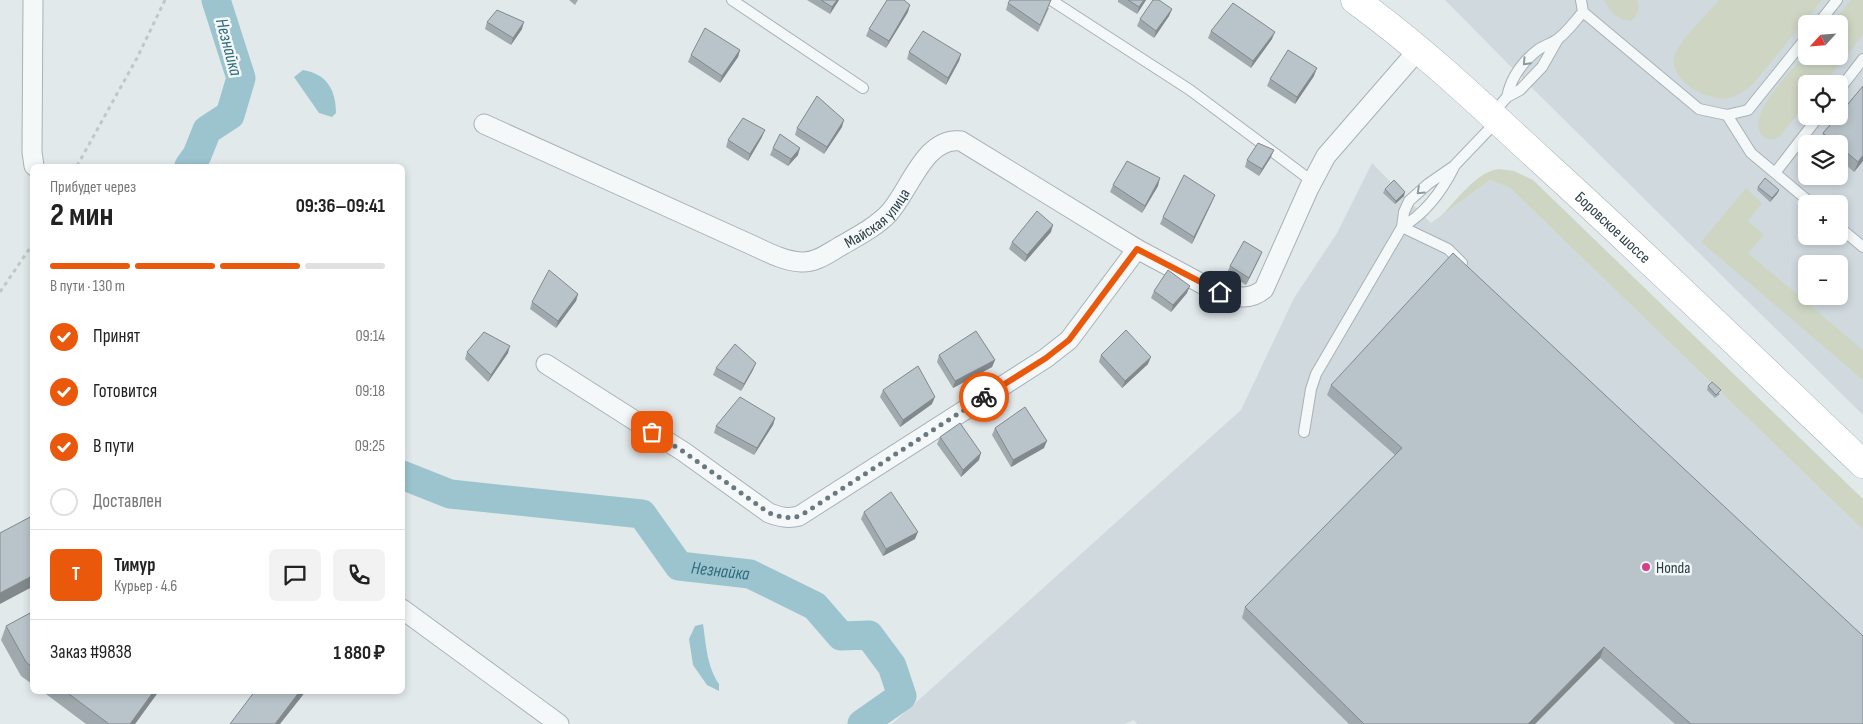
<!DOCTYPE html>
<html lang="ru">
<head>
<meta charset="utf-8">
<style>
	:root { --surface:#fff; --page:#f2f2f2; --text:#222; --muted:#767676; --line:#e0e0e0; --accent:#ea580c }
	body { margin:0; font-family:"Sofia Sans Condensed",sans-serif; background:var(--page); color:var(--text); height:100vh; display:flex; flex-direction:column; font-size:19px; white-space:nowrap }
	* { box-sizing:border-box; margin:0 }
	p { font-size:16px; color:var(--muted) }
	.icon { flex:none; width:28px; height:28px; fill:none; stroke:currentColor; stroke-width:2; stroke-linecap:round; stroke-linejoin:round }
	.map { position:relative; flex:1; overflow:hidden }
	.drawer { position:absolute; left:30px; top:164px; width:375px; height:530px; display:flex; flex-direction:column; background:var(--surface); border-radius:8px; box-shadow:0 2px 8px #0003 }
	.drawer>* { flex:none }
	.needle { width:32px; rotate:244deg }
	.fabs { position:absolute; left:1798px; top:15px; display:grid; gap:10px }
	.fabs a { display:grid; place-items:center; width:50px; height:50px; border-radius:8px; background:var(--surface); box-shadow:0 2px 8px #0003; font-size:25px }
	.pin { position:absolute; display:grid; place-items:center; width:42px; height:42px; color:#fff; margin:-21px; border-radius:10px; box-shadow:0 2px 8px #0006 }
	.courier { position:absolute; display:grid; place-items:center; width:50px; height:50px; margin:-25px; border:4px solid #ea580c; border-radius:50%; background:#fff; color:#222; box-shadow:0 1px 6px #0007 }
	.overview em { font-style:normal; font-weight:700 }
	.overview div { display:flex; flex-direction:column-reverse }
	.overview { display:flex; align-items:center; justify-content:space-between; height:85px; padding:0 20px }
	h1 { font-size:32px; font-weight:700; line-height:38px }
	.bar { display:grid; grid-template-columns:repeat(4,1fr); gap:8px 5px; align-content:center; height:60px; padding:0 20px }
	.bar i { height:6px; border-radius:4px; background:var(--line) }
	.bar .current { background:var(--accent) }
	.bar p { grid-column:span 4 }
	.line { display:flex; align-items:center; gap:12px; padding:0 20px; border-top:1px solid var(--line) }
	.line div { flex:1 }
	.round { display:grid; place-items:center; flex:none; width:52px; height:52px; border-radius:8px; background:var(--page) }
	ol { padding:0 20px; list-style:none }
	li { display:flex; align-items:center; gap:15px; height:55px }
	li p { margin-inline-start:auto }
	li .icon { padding:5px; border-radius:50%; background:var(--accent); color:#fff; stroke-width:4 }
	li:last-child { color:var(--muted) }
	li i { width:28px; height:28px; border:2px solid var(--line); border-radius:50% }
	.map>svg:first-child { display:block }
	.built { fill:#d0d9de; fill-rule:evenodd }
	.green { fill:#ced6c3 }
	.water { fill:#9bc4ce }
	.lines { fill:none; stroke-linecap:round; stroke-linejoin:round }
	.river { stroke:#9bc4ce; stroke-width:29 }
	.service-casing { stroke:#a7b2b6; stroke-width:12 }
	.minor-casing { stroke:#a7b2b6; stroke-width:21 }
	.secondary-casing { stroke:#a7b2b6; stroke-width:29 }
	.path { stroke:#c0c7ca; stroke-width:3; stroke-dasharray:4 4; stroke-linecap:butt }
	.service { stroke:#f5f8f9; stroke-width:10 }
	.minor { stroke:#f5f8f9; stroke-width:19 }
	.secondary { stroke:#fff; stroke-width:28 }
	.wall { fill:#9fa9ae }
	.shaded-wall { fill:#82898d }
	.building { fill:#b9c4ca; stroke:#82898d }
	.oneway { stroke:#8f9a9f }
	.done { stroke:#6a797f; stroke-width:5; stroke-dasharray:0 9 }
	.route { stroke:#ea580c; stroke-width:6 }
	.poi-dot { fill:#d74089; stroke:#f2f7f8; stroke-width:2 }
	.labels { text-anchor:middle; stroke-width:5; stroke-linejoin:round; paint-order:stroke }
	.street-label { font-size:16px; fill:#293c45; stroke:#f2f7f8 }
	.poi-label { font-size:16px; fill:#293c45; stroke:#f2f7f8; text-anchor:start }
	.water-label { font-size:18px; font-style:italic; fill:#306b7c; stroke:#f2f7f8 }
</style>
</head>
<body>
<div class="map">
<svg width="1863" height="724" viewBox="0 0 1863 724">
	<rect width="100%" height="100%" fill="#e2e9eb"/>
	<path class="built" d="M 1445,0 L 1863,0 L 1863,415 L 1527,83 ZM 1806,24 L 1839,24 L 1839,56 L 1806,56 ZM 1806,84 L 1839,84 L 1839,116 L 1806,116 ZM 1806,144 L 1839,144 L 1839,176 L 1806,176 ZM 1806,204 L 1839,204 L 1839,236 L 1806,236 ZM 1806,264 L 1839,264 L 1839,296 L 1806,296 Z
		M 1372,163 L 1431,223 L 1490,180 L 1510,188 L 1863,530 L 1863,724 L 1137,724 L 1134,720 L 1125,724 L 892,724 L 1241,410 L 1294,298 L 1337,233 Z"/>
	<path class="green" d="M 1604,0 L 1637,0 C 1640,9 1638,15 1631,21 C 1616,19 1611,13 1604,0 Z
		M 1719,0 L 1822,0 L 1752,85 C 1745,90 1738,96 1729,98 C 1708,102 1669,81 1674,57 C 1677,43 1709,12 1719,0 Z
		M 1851,0 L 1863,0 L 1863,35 L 1823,84 L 1806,84 L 1806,104 L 1779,137 C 1773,140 1766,141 1762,135 C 1745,114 1793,70 1806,54 L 1806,56 L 1839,56 L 1839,24 L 1831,24 Z
		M 1499,169 L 1514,171 L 1533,180 L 1863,499 L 1863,530 L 1510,188 L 1490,180 L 1441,216 C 1456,201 1477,171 1499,169 Z
		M 1746,188 L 1762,203 L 1748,221 L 1764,235 L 1748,253 L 1863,350 L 1863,380 L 1701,242 Z"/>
	<path class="water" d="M 303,70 C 327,74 336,90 336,113 L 332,117 L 319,113 L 294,77 Z
		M 703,624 C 706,644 707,667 719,684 L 719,691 L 707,685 L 693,665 L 689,639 L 695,626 Z"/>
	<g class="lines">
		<g class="river">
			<path d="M 189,166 L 197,155 L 207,130 L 230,115 L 241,78 L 216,0"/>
			<path id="s1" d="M 402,475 L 450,494 L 642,514 L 679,566 L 750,574 L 815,606 L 841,636 L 869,635 L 892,666 L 902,696 L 862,724"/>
		</g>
		<defs>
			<path id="service" d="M 732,0 L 863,88
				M 1051,0 L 1190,90 L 1313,182
				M 1581,0 L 1583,12
				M 1583,12 L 1699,109 L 1727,115 L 1748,110 L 1806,38
				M 1818,24 L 1837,0
				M 1839,90 L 1863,59
				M 1507,97 C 1511,78 1523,61 1539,49 C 1545,45 1553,43 1559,38 C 1568,31 1575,21 1583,12
				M 1493,113 L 1507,97 L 1520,90 L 1542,67 L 1558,39
				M 1727,115 L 1751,153 L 1812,204
				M 1775,173 L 1819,116
				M 1402,227 L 1448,249 L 1462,263
				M 1402,227 C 1426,213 1442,191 1454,167
				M 1839,227 L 1863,247
				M 1304,432 L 1311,389 L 1316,374 L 1402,227 L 1404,212 L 1409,201 L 1428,184 L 1454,166 L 1497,121"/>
			<g id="minor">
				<path d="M 33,0 L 32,152 L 34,166"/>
				<path id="s2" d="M 484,124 L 754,246 C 769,253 784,261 801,262 C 815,263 827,254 839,247 C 856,237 876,227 889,213 C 910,190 925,136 961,141 L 1137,249 L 1219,293 C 1236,297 1250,301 1264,289 L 1309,188 L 1326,156 L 1419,49"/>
				<path d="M 546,364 L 684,452 L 769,513 C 780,517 788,519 799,516 L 1046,358 L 1069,340 L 1137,249"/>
				<path d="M 402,609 L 559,724"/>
			</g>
			<g id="secondary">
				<path id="s3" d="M 1355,0 C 1424,50 1482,106 1544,163 C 1652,261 1757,363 1863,464"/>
			</g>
		</defs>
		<use href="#service" class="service-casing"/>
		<use href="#minor" class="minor-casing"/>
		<use href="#secondary" class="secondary-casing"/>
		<path class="path" d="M 77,166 L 137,58 L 165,0
			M 0,292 L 32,245"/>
		<use href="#service" class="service"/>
		<use href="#minor" class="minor"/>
		<use href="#secondary" class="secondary"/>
	</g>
	<path class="wall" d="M 569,0 L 578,0 L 575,5 Z
		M 807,0 L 839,0 L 830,14 Z
		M 1118,0 L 1146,0 L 1137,14 L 1118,2 Z
		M 1008,3 L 1049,8 L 1038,32 L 1006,10 Z
		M 1172,9 L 1169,16 L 1154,38 L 1137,26 L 1140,19 Z
		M 908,12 L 886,48 L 866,36 L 869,29 Z
		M 487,22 L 522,29 L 511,45 L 485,29 Z
		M 1211,31 L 1272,39 L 1251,68 L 1208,38 Z
		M 740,50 L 738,57 L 720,83 L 688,62 L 691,55 Z
		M 909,52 L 961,54 L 959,61 L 946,85 L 907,59 Z
		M 1314,76 L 1295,104 L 1267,86 L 1270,79 Z
		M 1863,86 L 1863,161 L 1854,172 L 1839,159 L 1839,144 L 1820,144 L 1823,133 Z
		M 842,127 L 824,154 L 795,135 L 797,128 Z
		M 762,137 L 748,161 L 726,147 L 728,140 Z
		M 773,148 L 798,155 L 788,166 L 770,155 Z
		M 1271,157 L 1259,176 L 1245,167 L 1247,160 Z
		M 1113,185 L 1158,186 L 1142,213 L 1110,192 Z
		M 1758,187 L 1779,190 L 1777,194 L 1770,202 L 1757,190 Z
		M 1385,189 L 1404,196 L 1395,204 L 1383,193 Z
		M 1212,202 L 1192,244 L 1160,224 L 1163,217 Z
		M 1051,232 L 1025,262 L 1009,249 L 1012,242 Z
		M 1262,252 L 1259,259 L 1246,285 L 1227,273 L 1230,266 Z
		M 1154,291 L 1187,293 L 1171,312 L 1151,298 Z
		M 578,294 L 576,301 L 556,328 L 530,309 L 532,302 Z
		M 467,352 L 508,353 L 488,382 L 465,359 Z
		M 939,355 L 995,360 L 992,367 L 953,388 L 937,362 Z
		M 1101,355 L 1148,364 L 1122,388 L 1099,362 Z
		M 716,368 L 753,370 L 741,391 L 713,375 Z
		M 1331,385 L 1863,724 L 1675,724 L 1600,658 L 1535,724 L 1349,724 L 1242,618 L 1245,607 L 1395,455 L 1327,395 Z
		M 1708,386 L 1720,394 L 1715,398 L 1707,390 Z
		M 883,390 L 932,404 L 900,427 L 880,397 Z
		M 775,418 L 773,425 L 754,455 L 714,433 L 716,426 Z
		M 995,428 L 1044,448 L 1011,467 L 992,435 Z
		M 940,437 L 979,460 L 961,477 L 937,444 Z
		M 864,512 L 915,539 L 883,556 L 861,519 Z
		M 32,612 L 32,684 L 21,676 L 1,640 L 6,626 Z
		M 42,691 L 159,691 L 135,724 L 86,724 Z"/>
	<path class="shaded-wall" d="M 837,0 L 839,0 L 830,14 L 832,7 Z
		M 1144,0 L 1146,0 L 1137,14 L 1139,7 Z
		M 910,5 L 908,12 L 886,48 L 889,41 Z
		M 1172,9 L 1169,16 L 1154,38 L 1156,31 Z
		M 524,22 L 522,29 L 511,45 L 513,38 Z
		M 1275,32 L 1272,39 L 1251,68 L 1253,61 Z
		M 740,50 L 738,57 L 720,83 L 722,76 Z
		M 961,54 L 959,61 L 946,85 L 948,78 Z
		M 1317,68 L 1314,76 L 1295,104 L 1297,97 Z
		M 844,120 L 842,127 L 824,154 L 827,147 Z
		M 765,130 L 762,137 L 748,161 L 750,154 Z
		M 800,148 L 798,155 L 788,166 L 791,159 Z
		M 1274,150 L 1271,157 L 1259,176 L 1262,169 Z
		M 1863,155 L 1863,161 L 1854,172 L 1858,162 Z
		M 1160,178 L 1158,186 L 1142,213 L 1145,206 Z
		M 1779,190 L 1777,194 L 1770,202 L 1772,198 Z
		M 1405,192 L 1404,196 L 1395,204 L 1396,201 Z
		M 1215,195 L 1212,202 L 1192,244 L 1194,237 Z
		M 1053,225 L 1051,232 L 1025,262 L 1027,255 Z
		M 1262,252 L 1259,259 L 1246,285 L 1249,278 Z
		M 1190,286 L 1187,293 L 1171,312 L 1173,305 Z
		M 578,294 L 576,301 L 556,328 L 558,321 Z
		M 510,346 L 508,353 L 488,382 L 491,375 Z
		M 1151,357 L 1148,364 L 1122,388 L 1125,381 Z
		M 995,360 L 992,367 L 953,388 L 955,381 Z
		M 756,363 L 753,370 L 741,391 L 744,384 Z
		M 935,397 L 932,404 L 900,427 L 903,420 Z
		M 775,418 L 773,425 L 754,455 L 757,448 Z
		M 1047,441 L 1044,448 L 1011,467 L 1013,460 Z
		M 981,453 L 979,460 L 961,477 L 963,470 Z
		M 918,532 L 915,539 L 883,556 L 886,549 Z
		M 32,576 L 32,587 L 0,604 L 0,593 Z
		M 1604,647 L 1600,658 L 1535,724 L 1528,724 Z
		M 154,691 L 159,691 L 135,724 L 130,724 Z
		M 300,691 L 304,691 L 303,695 L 280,724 L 275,724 Z"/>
	<path class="building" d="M 821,0 L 837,0 L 832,7 Z
		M 887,0 L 904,0 L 910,5 L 889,41 L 869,29 Z
		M 1010,0 L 1051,0 L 1040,25 L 1008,3 Z
		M 1128,0 L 1144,0 L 1139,7 Z
		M 1153,0 L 1159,0 L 1172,9 L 1156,31 L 1140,19 Z
		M 1233,3 L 1275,32 L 1253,61 L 1211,31 Z
		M 497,10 L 524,22 L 513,38 L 487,22 Z
		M 705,28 L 740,50 L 722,76 L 691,55 Z
		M 923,31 L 961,54 L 948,78 L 909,52 Z
		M 1288,50 L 1317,68 L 1297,97 L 1270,79 Z
		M 1863,86 L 1863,155 L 1858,162 L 1839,146 L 1839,144 L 1836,144 L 1823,133 L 1838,116 L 1839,116 L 1839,115 Z
		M 817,96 L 844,120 L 827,147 L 797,128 Z
		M 743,118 L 765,130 L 750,154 L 728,140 Z
		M 780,134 L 800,148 L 791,159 L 773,148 Z
		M 1258,143 L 1274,150 L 1262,169 L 1247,160 Z
		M 1127,161 L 1160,178 L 1145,206 L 1113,185 Z
		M 1184,175 L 1215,195 L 1194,237 L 1163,217 Z
		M 1765,178 L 1779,190 L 1772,198 L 1758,187 Z
		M 1394,180 L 1405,192 L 1396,201 L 1385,189 Z
		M 1037,211 L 1053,225 L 1027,255 L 1012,242 Z
		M 1244,241 L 1262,252 L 1249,278 L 1230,266 Z
		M 1453,253 L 1863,636 L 1863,724 L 1691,724 L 1604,647 L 1528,724 L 1364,724 L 1245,607 L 1402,448 L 1331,385 Z
		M 549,270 L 578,294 L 558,321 L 532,302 Z
		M 1168,270 L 1190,286 L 1173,305 L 1154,291 Z
		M 1126,330 L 1151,357 L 1125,381 L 1101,355 Z
		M 976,331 L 995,360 L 955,381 L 939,355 Z
		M 484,332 L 510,346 L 491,375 L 467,352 Z
		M 735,344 L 756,363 L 744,384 L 716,368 Z
		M 918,366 L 935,397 L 903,420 L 883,390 Z
		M 1712,382 L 1721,390 L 1716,395 L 1708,386 Z
		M 740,397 L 775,418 L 757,448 L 716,426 Z
		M 1025,407 L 1047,441 L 1013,460 L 995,428 Z
		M 960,423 L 981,453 L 963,470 L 940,437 Z
		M 891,492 L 918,532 L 886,549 L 864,512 Z
		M 32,516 L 32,576 L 0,593 L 0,533 Z
		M 32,612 L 32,667 L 26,662 L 6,626 Z
		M 65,691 L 154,691 L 130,724 L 109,724 Z
		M 255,691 L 300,691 L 275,724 L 230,724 Z"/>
	<defs><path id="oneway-chevron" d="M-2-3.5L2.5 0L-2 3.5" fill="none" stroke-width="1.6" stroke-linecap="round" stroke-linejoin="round" transform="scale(1.25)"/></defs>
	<g class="oneway">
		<use href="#oneway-chevron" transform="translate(1526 62) rotate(133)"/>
		<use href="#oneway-chevron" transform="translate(1420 191) rotate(137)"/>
	</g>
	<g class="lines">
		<path class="done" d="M 652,432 L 684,452 L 769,513 C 780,517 788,519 800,516 L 984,397"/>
		<path class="route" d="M 984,397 L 1046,358 L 1069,340 L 1137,249 L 1220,292"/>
	</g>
	<circle class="poi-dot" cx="1646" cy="567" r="5"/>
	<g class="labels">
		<g class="street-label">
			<text dy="6" stroke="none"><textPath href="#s2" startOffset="436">Майская улица</textPath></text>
			<text dy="6" stroke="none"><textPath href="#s3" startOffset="344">Боровское шоссе</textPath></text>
		</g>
		<g class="poi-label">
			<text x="1656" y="573">Honda</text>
		</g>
		<g class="water-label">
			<text transform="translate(229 47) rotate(75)" y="6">Незнайка</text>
			<text dy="6" stroke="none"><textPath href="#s1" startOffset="350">Незнайка</textPath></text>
		</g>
	</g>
</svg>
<div class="fabs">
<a><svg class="needle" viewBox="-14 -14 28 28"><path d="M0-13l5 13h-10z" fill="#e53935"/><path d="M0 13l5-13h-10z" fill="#767676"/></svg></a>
<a><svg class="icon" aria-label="locate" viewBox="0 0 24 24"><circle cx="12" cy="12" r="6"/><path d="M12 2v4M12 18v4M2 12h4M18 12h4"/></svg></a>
<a><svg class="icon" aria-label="layers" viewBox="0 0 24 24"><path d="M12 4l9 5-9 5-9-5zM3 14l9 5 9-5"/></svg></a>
<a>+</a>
<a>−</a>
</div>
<div class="pin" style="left:652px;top:432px;background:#ea580c"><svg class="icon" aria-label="bag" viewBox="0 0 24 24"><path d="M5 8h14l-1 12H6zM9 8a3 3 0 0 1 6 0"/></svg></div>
<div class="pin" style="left:1220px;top:292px;background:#1f2937"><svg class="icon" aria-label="home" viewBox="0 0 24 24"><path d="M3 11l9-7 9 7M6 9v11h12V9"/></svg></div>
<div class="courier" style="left:984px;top:397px"><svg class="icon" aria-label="bike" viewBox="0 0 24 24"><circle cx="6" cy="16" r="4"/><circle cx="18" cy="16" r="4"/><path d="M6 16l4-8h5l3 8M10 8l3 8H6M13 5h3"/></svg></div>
<section class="drawer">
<div class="overview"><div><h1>2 мин</h1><p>Прибудет через</p></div><em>09:36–09:41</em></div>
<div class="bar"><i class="current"></i><i class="current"></i><i class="current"></i><i></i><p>В пути · 130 m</p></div>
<ol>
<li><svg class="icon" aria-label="check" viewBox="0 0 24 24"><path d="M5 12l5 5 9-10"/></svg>Принят<p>09:14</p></li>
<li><svg class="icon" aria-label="check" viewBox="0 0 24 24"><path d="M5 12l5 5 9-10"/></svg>Готовится<p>09:18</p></li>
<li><svg class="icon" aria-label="check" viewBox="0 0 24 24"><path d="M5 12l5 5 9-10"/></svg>В пути<p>09:25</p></li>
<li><i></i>Доставлен</li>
</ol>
<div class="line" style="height:90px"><b class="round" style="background:var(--accent);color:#fff">Т</b><div><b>Тимур</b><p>Курьер · 4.6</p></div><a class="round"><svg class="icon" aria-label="chat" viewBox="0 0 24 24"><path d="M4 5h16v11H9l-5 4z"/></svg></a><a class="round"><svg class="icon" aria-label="phone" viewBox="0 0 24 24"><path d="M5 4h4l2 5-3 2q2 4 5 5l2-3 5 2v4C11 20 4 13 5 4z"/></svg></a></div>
<div class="line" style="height:65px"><div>Заказ #9838</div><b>1 880 ₽</b></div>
</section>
</div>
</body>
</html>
